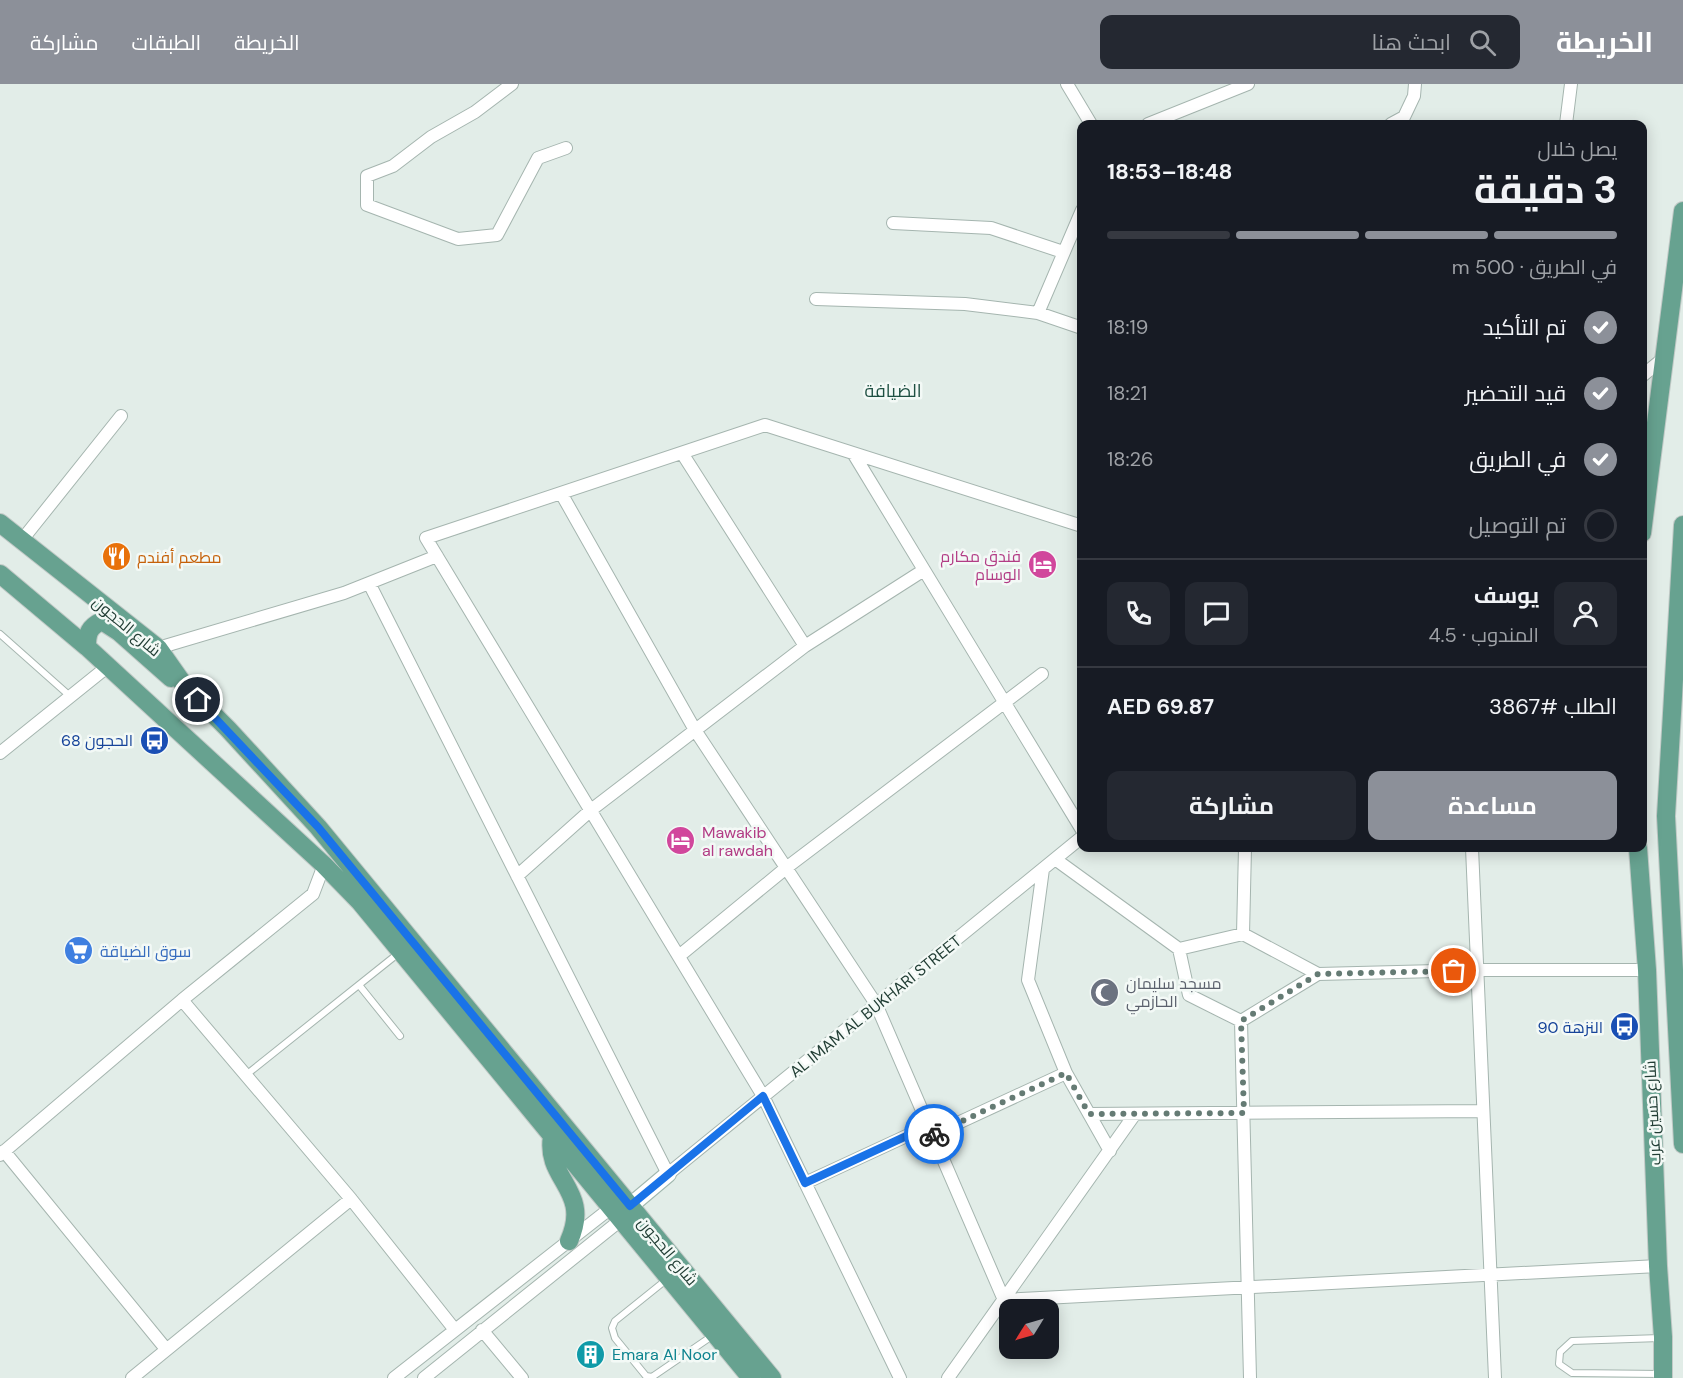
<!DOCTYPE html>
<html lang="ar">
<head>
<meta charset="utf-8">
<style>
	:root { --surface:#171b24; --page:#242831; --text:#f1f3f6; --muted:#9ea1a6; --line:#363941; --accent:#8c9099 }
	body { margin:0; font-family:"DM Sans",Cairo,sans-serif; background:var(--page); color:var(--text); direction:rtl; height:100vh; display:flex; flex-direction:column; font-size:22px; white-space:nowrap }
	* { box-sizing:border-box; margin:0 }
	p { font-size:20px; color:var(--muted) }
	.icon { flex:none; width:33px; height:33px; fill:none; stroke:currentColor; stroke-width:2; stroke-linecap:round; stroke-linejoin:round }
	.map { position:relative; flex:1; overflow:hidden; direction:ltr }
	.side { position:absolute; left:1077px; top:36px; width:570px; height:732px; display:flex; flex-direction:column; background:var(--surface); border-radius:12px; box-shadow:0 3px 15px #0003; direction:rtl }
	.side>* { flex:none }
	.needle { width:39px; rotate:233deg }
	.fabs { position:absolute; left:999px; top:1215px; display:grid; gap:12px }
	.fabs a { display:grid; place-items:center; width:60px; height:60px; border-radius:12px; background:var(--surface); box-shadow:0 3px 15px #0003; font-size:30px }
	.pin { position:absolute; display:grid; place-items:center; width:51px; height:51px; color:#fff; margin:-26px; border:3px solid #fff; border-radius:50%; box-shadow:0 2px 6px #0007 }
	.courier { position:absolute; display:grid; place-items:center; width:60px; height:60px; margin:-30px; border:4px solid #1a73e8; border-radius:50%; background:#fff; color:#222; box-shadow:0 2px 8px #0007 }
	.head em { font-style:normal; font-weight:700 }
	.head div { display:flex; flex-direction:column-reverse }
	.head { display:flex; align-items:center; justify-content:space-between; height:102px; padding:0 30px }
	h1 { font-size:39px; font-weight:700; line-height:45px }
	.bar { display:grid; grid-template-columns:repeat(4,1fr); gap:9px 6px; align-content:center; height:72px; padding:0 30px }
	.bar i { height:8px; border-radius:4px; background:var(--line) }
	.bar .selected { background:var(--accent) }
	.bar p { grid-column:span 4 }
	.line { display:flex; align-items:center; gap:15px; padding:0 30px; border-top:2px solid var(--line) }
	.line div { flex:1 }
	.round { display:grid; place-items:center; flex:none; width:63px; height:63px; border-radius:12px; background:var(--page) }
	ol { padding:0 30px; list-style:none }
	li { display:flex; align-items:center; gap:18px; height:66px }
	li p { margin-inline-start:auto }
	li .icon { padding:6px; border-radius:50%; background:var(--accent); color:#fff; stroke-width:4 }
	li:last-child { color:var(--muted) }
	li i { width:33px; height:33px; border:3px solid var(--line); border-radius:50% }
	.cta { display:flex; gap:12px; margin-top:auto; padding:12px 30px }
	.cta a { flex:1; height:69px; border-radius:12px; background:var(--accent); color:#fff; font-size:24px; font-weight:700; line-height:69px; text-align:center }
	.cta a+a { background:var(--page); color:var(--text) }
	header { display:flex; align-items:center; gap:36px; box-sizing:border-box; height:84px; padding:0 30px; background:var(--accent); color:#fff }
	header strong { font-size:28px }
	nav { display:flex; gap:33px; margin-inline-start:auto; font-size:21px }
	.search { width:420px; height:54px; background:var(--page); display:flex; align-items:center; gap:15px; box-sizing:border-box; padding:0 21px; border-radius:12px; color:var(--muted); font-size:22px }
	.map>svg:first-child { display:block }
	.lines { fill:none; stroke-linecap:round; stroke-linejoin:round }
	.lane-casing { stroke:#a5b5af; stroke-width:8 }
	.street-casing { stroke:#a5b5af; stroke-width:14 }
	.secondary-casing { stroke:#a1b8af; stroke-width:18 }
	.primary-casing { stroke:#c1c9c6; stroke-width:20 }
	.lane { stroke:#fff; stroke-width:6 }
	.street { stroke:#fff; stroke-width:12 }
	.secondary { stroke:#fff; stroke-width:16 }
	.primary { stroke:#67a290; stroke-width:18 }
	.done { stroke:#657b74; stroke-width:6; stroke-dasharray:0 10.8 }
	.route { stroke:#1a73e8; stroke-width:8 }
	.labels { text-anchor:middle; stroke-width:5; stroke-linejoin:round; paint-order:stroke }
	.hotel-label { font-size:16px; fill:#b23c85; stroke:#f3f9f6; text-anchor:end }
	.food-label { font-size:16px; fill:#c56008; stroke:#f3f9f6; text-anchor:start }
	.street-label { font-size:16px; fill:#223e35; stroke:#f3f9f6 }
	.transit-label { font-size:16px; fill:#164399; stroke:#f3f9f6; text-anchor:end }
	.shop-label { font-size:16px; fill:#366cbe; stroke:#f3f9f6; text-anchor:start }
	.worship-label { font-size:16px; fill:#5b616d; stroke:#f3f9f6; text-anchor:start }
	.culture-label { font-size:16px; fill:#0d838f; stroke:#f3f9f6; text-anchor:start }
	.neighbourhood-label { font-size:18px; fill:#1e5042; stroke:#f3f9f6 }
</style>
</head>
<body>
<header>
<strong>الخريطة</strong>
<div class="search"><svg class="icon" aria-label="search" viewBox="0 0 24 24"><circle cx="10" cy="10" r="6"/><path d="M15 15l6 6"/></svg>ابحث هنا</div>
<nav><a>الخريطة</a><a>الطبقات</a><a>مشاركة</a></nav>
</header>
<div class="map">
<svg width="1683" height="1294" viewBox="0 0 1683 1294">
	<rect width="100%" height="100%" fill="#e2ede8"/>
	<g class="lines">
		<defs>
			<path id="lane" d="M 0,550 L 71,613
				M 359,901 L 400,952
				M 246,991 L 400,868
				M 666,1196 L 615,1237 L 612,1244 L 615,1254 L 646,1292 L 652,1293 L 712,1252
				M 1660,1254 L 1572,1257 L 1560,1268 L 1559,1280 L 1572,1289 L 1661,1290"/>
			<path id="street" d="M 512,0 L 475,28 L 431,53 L 393,82 L 367,92 L 367,121 L 458,155 L 497,151 L 538,74 L 566,64
				M 1067,0 L 1091,40
				M 1148,40 L 1248,0
				M 1391,40 L 1404,33 L 1414,12 L 1415,0
				M 1566,40 L 1571,0
				M 893,139 L 991,144 L 1063,168
				M 816,215 L 965,220 L 1038,229 L 1082,244
				M 1038,229 L 1082,126
				M 1642,292 L 1664,274
				M 682,369 L 805,562
				M 853,369 L 1082,746
				M 561,409 L 695,646 L 876,920 L 1004,1216 L 1658,1182
				M 22,456 L 121,332
				M 369,499 L 668,1090 L 1082,753
				M 158,564 L 344,509 L 437,472
				M 0,669 L 107,583
				M 1472,764 L 1495,1294
				M 1055,775 L 1179,865 L 1243,850 L 1318,890 L 1477,886 L 1647,886
				M 1043,785 L 1028,896 L 1066,989
				M 517,792 L 591,726 L 805,562 L 924,486
				M 1243,850 L 1245,764
				M 1179,865 L 1189,911 L 1241,937
				M 679,872 L 786,784 L 1042,590
				M 182,916 L 351,1115 L 455,1246
				M 1089,1030 L 1483,1027
				M 932,1051 L 1066,989 L 1110,1067
				M 4,1067 L 166,1265
				M 0,1071 L 182,916 L 313,810 L 324,781
				M 805,1099 L 928,1042
				M 482,1246 L 522,1294
				M 132,1294 L 351,1115
				M 394,1294 L 612,1123
				M 424,1294 L 622,1135
				M 900,1294 L 763,1012 L 426,454 L 765,341 L 1082,442
				M 948,1294 L 1135,1030
				M 1250,1294 L 1241,937 L 1318,890"/>
			<path id="secondary" d="M 630,1122 L 668,1090"/>
			<path id="primary" d="M 0,439 L 158,564 L 184,601 L 228,645 L 318,743 L 772,1294
				M 1683,441 L 1666,732 L 1683,1060
				M 1642,449 L 1683,127
				M 0,490 L 87,563 L 324,781 L 360,818 L 751,1294
				M 87,563 C 87,549 89,543 102,537 L 119,548 L 171,594
				M 1638,764 L 1647,886 L 1658,1182 L 1663,1253 L 1663,1294
				M 552,1053 C 545,1096 592,1106 569,1157"/>
		</defs>
		<use href="#lane" class="lane-casing"/>
		<use href="#street" class="street-casing"/>
		<use href="#secondary" class="secondary-casing"/>
		<use href="#primary" class="primary-casing"/>
		<use href="#lane" class="lane"/>
		<use href="#street" class="street"/>
		<use href="#secondary" class="secondary"/>
		<use href="#primary" class="primary"/>
	</g>
	<g class="lines">
		<path class="done" d="M 934,1050 L 1066,989 L 1089,1030 L 1244,1029 L 1241,937 L 1318,890 L 1454,887"/>
		<path class="route" d="M 198,616 L 318,743 L 630,1122 L 763,1012 L 805,1099 L 928,1042 L 932,1051 L 934,1050"/>
	</g>
	<defs>
		<symbol id="restaurant-disc" viewBox="-11 -11 22 22"><circle r="9.5" fill="#e8710a" stroke="#f3f9f6"/><path d="M-5-6h1v4h1v-4h1v4h1v-4h1v5L-1.5 .5V6h-2V.5L-5-1ZM5-6V6H3V1.5H1.5Q1.5-4 5-6Z" fill="#fff"/></symbol>
		<symbol id="hotel-disc" viewBox="-11 -11 22 22"><circle r="9.5" fill="#d1479c" stroke="#f3f9f6"/><path d="M-6-4.5h1.5V1H6V5H4.5V3h-9V5H-6ZM-4 0a1.8 1.8 0 1 1 3.6 0ZM.5 0V-2.5h3Q6-2.5 6 0Z" fill="#fff"/></symbol>
		<symbol id="bus-disc" viewBox="-11 -11 22 22"><circle r="9.5" fill="#1a4fb4" stroke="#f3f9f6"/><path d="M-5-6H5V4H4V6H2V4H-2V6H-4V4H-5ZM-3.5-4V0h7V-4ZM-3.5 1.2v1.5H-2V1.2ZM2 1.2v1.5H3.5V1.2Z" fill="#fff"/></symbol>
		<symbol id="supermarket-disc" viewBox="-11 -11 22 22"><circle r="9.5" fill="#3f7fe0" stroke="#f3f9f6"/><path d="M-6-5.5h2.5l.6 2H6L4.5 2H-2.5L-4.4-4H-6ZM-1.5 3.2a1.3 1.3 0 1 0 .1 0ZM3 3.2a1.3 1.3 0 1 0 .1 0Z" fill="#fff"/></symbol>
		<symbol id="mosque-disc" viewBox="-11 -11 22 22"><circle r="9.5" fill="#6b7280" stroke="#f3f9f6"/><path d="M3.5-4.9A6 6 0 1 0 3.5 4.9A5 5 0 1 1 3.5-4.9Z" fill="#fff"/></symbol>
		<symbol id="building-disc" viewBox="-11 -11 22 22"><circle r="9.5" fill="#0f9aa8" stroke="#f3f9f6"/><path d="M-4-6H4V6H1V3H-1V6H-4ZM-2.5-4.3h1.7v1.8h-1.7ZM.8-4.3h1.7v1.8H.8ZM-2.5-1h1.7V.8h-1.7ZM.8-1h1.7V.8H.8Z" fill="#fff"/></symbol>
	</defs>
	<g fill-rule="evenodd">
		<use href="#restaurant-disc" x="100" y="456" width="33" height="33"/>
		<use href="#hotel-disc" x="1026" y="464" width="33" height="33"/>
		<use href="#bus-disc" x="138" y="640" width="33" height="33"/>
		<use href="#hotel-disc" x="664" y="740" width="33" height="33"/>
		<use href="#supermarket-disc" x="62" y="850" width="33" height="33"/>
		<use href="#mosque-disc" x="1088" y="892" width="33" height="33"/>
		<use href="#bus-disc" x="1608" y="926" width="33" height="33"/>
		<use href="#building-disc" x="574" y="1254" width="33" height="33"/>
	</g>
	<g class="labels">
		<g class="hotel-label">
			<text x="1021" y="478">فندق مكارم<tspan x="1021" dy="18">الوسام</tspan></text>
			<text x="702" y="754" text-anchor="start">Mawakib<tspan x="702" dy="18">al rawdah</tspan></text>
		</g>
		<g class="food-label">
			<text x="137" y="479">مطعم أفندم</text>
		</g>
		<g class="street-label">
			<text transform="translate(127 542) rotate(40)" y="6">شارع الحجون</text>
			<text transform="translate(875 922) rotate(-39)" y="6">AL IMAM AL BUKHARI STREET</text>
			<text transform="translate(1652 1029) rotate(-93)" y="6">شارع حسين عرب</text>
			<text transform="translate(668 1167) rotate(50)" y="6">شارع الحجون</text>
		</g>
		<g class="transit-label">
			<text x="133" y="662">الحجون 68</text>
			<text x="1603" y="949">النزهة 90</text>
		</g>
		<g class="shop-label">
			<text x="100" y="873">سوق الضياقة</text>
		</g>
		<g class="worship-label">
			<text x="1126" y="905">مسجد سليمان<tspan x="1126" dy="18">الحازمي</tspan></text>
		</g>
		<g class="culture-label">
			<text x="612" y="1276">Emara Al Noor</text>
		</g>
		<g class="neighbourhood-label">
			<text x="893" y="313">الضيافة</text>
		</g>
	</g>
</svg>
<div class="fabs">
<a><svg class="needle" viewBox="-14 -14 28 28"><path d="M0-13l5 13h-10z" fill="#e53935"/><path d="M0 13l5-13h-10z" fill="#9ea1a6"/></svg></a>
</div>
<div class="pin" style="left:1454px;top:887px;background:#ea580c"><svg class="icon" aria-label="bag" viewBox="0 0 24 24"><path d="M5 8h14l-1 12H6zM9 8a3 3 0 0 1 6 0"/></svg></div>
<div class="pin" style="left:198px;top:616px;background:#1f2937"><svg class="icon" aria-label="home" viewBox="0 0 24 24"><path d="M3 11l9-7 9 7M6 9v11h12V9"/></svg></div>
<div class="courier" style="left:934px;top:1050px"><svg class="icon" aria-label="bike" viewBox="0 0 24 24"><circle cx="6" cy="16" r="4"/><circle cx="18" cy="16" r="4"/><path d="M6 16l4-8h5l3 8M10 8l3 8H6M13 5h3"/></svg></div>
<section class="side">
<div class="head"><div><h1>3 دقيقة</h1><p>يصل خلال</p></div><em>18:48–18:53</em></div>
<div class="bar"><i class="selected"></i><i class="selected"></i><i class="selected"></i><i></i><p>في الطريق · 500 m</p></div>
<ol>
<li><svg class="icon" aria-label="check" viewBox="0 0 24 24"><path d="M5 12l5 5 9-10"/></svg>تم التأكيد<p>18:19</p></li>
<li><svg class="icon" aria-label="check" viewBox="0 0 24 24"><path d="M5 12l5 5 9-10"/></svg>قيد التحضير<p>18:21</p></li>
<li><svg class="icon" aria-label="check" viewBox="0 0 24 24"><path d="M5 12l5 5 9-10"/></svg>في الطريق<p>18:26</p></li>
<li><i></i>تم التوصيل</li>
</ol>
<div class="line" style="height:108px"><a class="round"><svg class="icon" aria-label="person" viewBox="0 0 24 24"><circle cx="12" cy="8" r="4"/><path d="M4 21q1-7 8-7t8 7"/></svg></a><div><b>يوسف</b><p>المندوب · 4.5</p></div><a class="round"><svg class="icon" aria-label="chat" viewBox="0 0 24 24"><path d="M4 5h16v11H9l-5 4z"/></svg></a><a class="round"><svg class="icon" aria-label="phone" viewBox="0 0 24 24"><path d="M5 4h4l2 5-3 2q2 4 5 5l2-3 5 2v4C11 20 4 13 5 4z"/></svg></a></div>
<div class="line" style="height:78px"><div>الطلب #3867</div><b>AED 69.87</b></div>
<div class="cta"><a>مساعدة</a><a>مشاركة</a></div>
</section>
</div>
</body>
</html>
